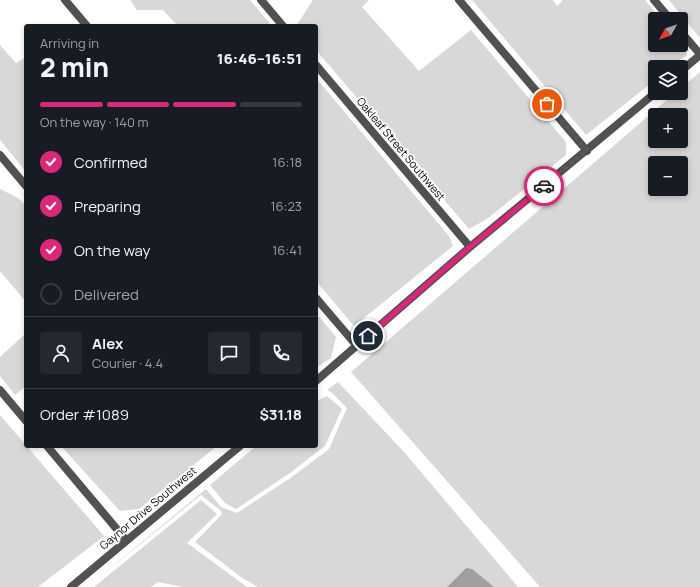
<!DOCTYPE html>
<html lang="en">
<head>
<meta charset="utf-8">
<style>
	:root { --surface:#171b24; --page:#242831; --text:#f1f3f6; --muted:#9ea1a6; --line:#363941; --accent:#db2777 }
	body { margin:0; font-family:Manrope,sans-serif; background:var(--page); color:var(--text); height:100vh; display:flex; flex-direction:column; font-size:15px; white-space:nowrap }
	* { box-sizing:border-box; margin:0 }
	p { font-size:13px; color:var(--muted) }
	.icon { flex:none; width:22px; height:22px; fill:none; stroke:currentColor; stroke-width:2; stroke-linecap:round; stroke-linejoin:round }
	.map { position:relative; flex:1; overflow:hidden }
	.drawer { position:absolute; left:24px; top:24px; width:294px; height:424px; display:flex; flex-direction:column; background:var(--surface); border-radius:4px; box-shadow:0 2px 6px #0003 }
	.drawer>* { flex:none }
	.needle { width:26px; rotate:230deg }
	.controls { position:absolute; left:648px; top:12px; display:grid; gap:8px }
	.controls a { display:grid; place-items:center; width:40px; height:40px; border-radius:4px; background:var(--surface); box-shadow:0 2px 6px #0003; font-size:20px }
	.pin { position:absolute; display:grid; place-items:center; width:34px; height:34px; color:#fff; margin:-17px; border:2px solid #fff; border-radius:50%; box-shadow:0 1px 4px #0007 }
	.courier { position:absolute; display:grid; place-items:center; width:40px; height:40px; margin:-20px; border:3px solid #db2777; border-radius:50%; background:#fff; color:#222; box-shadow:0 1px 5px #0007 }
	.overview em { font-style:normal; font-weight:800 }
	.overview div { display:flex; flex-direction:column-reverse }
	.overview { display:flex; align-items:center; justify-content:space-between; height:68px; padding:0 16px }
	h1 { font-size:26px; font-weight:800; line-height:30px }
	.bar { display:grid; grid-template-columns:repeat(4,1fr); gap:6px 4px; align-content:center; height:48px; padding:0 16px }
	.bar i { height:5px; border-radius:3px; background:var(--line) }
	.bar .current { background:var(--accent) }
	.bar p { grid-column:span 4 }
	.line { display:flex; align-items:center; gap:10px; padding:0 16px; border-top:1px solid var(--line) }
	.line div { flex:1 }
	.round { display:grid; place-items:center; flex:none; width:42px; height:42px; border-radius:4px; background:var(--page) }
	ol { padding:0 16px; list-style:none }
	li { display:flex; align-items:center; gap:12px; height:44px }
	li p { margin-inline-start:auto }
	li .icon { padding:4px; border-radius:50%; background:var(--accent); color:#fff; stroke-width:4 }
	li:last-child { color:var(--muted) }
	li i { width:22px; height:22px; border:2px solid var(--line); border-radius:50% }
	.map>svg:first-child { display:block }
	.green { fill:#d8d8d8; fill-rule:evenodd }
	.water { fill:#9f9f9f }
	.lines { fill:none; stroke-linecap:round; stroke-linejoin:round }
	.minor { stroke:#515151; stroke-width:8 }
	.done { stroke:#595959; stroke-width:4; stroke-dasharray:0 7.2 }
	.route { stroke:#db2777; stroke-width:5 }
	.labels { text-anchor:middle; stroke-width:3.5; stroke-linejoin:round; paint-order:stroke }
	.street-label { font-size:11px; fill:#000; stroke:#fff }
</style>
</head>
<body>
<div class="map">
<svg width="700" height="587" viewBox="0 0 700 587">
	<rect width="100%" height="100%" fill="#fff"/>
	<path class="green" d="M 130,0 L 250,0 L 272,26 L 178,26 L 163,10 L 137,10 Z
		M 313,0 L 369,0 L 362,7 L 419,71 L 471,30 L 566,142 L 566,155 L 487,219 L 469,229 L 316,50 L 316,26 L 296,26 Z
		M 472,0 L 553,0 L 557,6 L 563,0 L 645,0 L 661,19 L 655,19 L 655,45 L 681,45 L 681,43 L 685,48 L 687,55 L 671,67 L 655,67 L 655,80 L 586,135 Z
		M 669,0 L 700,0 L 700,36 L 699,37 Z
		M 0,45 L 16,63 L 26,57 L 26,172 L 0,140 Z
		M 700,72 L 700,587 L 540,587 L 351,372 L 675,93 L 681,93 L 681,88 ZM 655,115 L 681,115 L 681,141 L 655,141 ZM 655,163 L 681,163 L 681,189 L 655,189 Z
		M 316,78 L 449,236 L 453,246 L 354,326 L 316,281 Z
		M 0,189 L 18,198 L 26,206 L 26,302 L 0,271 Z
		M 316,313 L 336,337 L 331,358 L 316,368 Z
		M 26,333 L 26,386 L 15,395 L 0,376 L 0,357 Z
		M 338,382 L 405,453 L 518,587 L 494,587 L 466,568 L 447,587 L 258,587 L 241,577 L 195,542 L 222,514 L 220,510 L 201,495 L 92,583 L 206,489 L 221,507 L 237,513 L 292,477 L 329,449 L 347,408 L 331,392 L 327,390 Z
		M 327,396 L 342,409 L 325,446 L 290,473 L 236,509 L 225,503 L 210,485 L 256,446 L 316,446 L 316,401 Z
		M 0,415 L 104,536 L 38,587 L 0,587 Z
		M 61,446 L 217,446 L 139,509 L 120,511 Z
		M 201,500 L 217,514 L 187,543 L 247,587 L 183,587 L 158,582 L 151,587 L 94,587 Z"/>
	<path class="water" d="M 466,568 L 472,569 L 494,587 L 447,587 Z"/>
	<g class="lines">
		<path class="minor" d="M 65,0 L 87,26
			M 261,0 L 283,26
			M 459,0 L 587,151
			M 654,0 L 670,19
			M 681,32 L 700,54
			M 316,65 L 470,247
			M 681,71 L 700,55
			M 0,155 L 26,186
			M 316,298 L 357,346
			M 316,381 L 470,247 L 655,93
			M 0,390 L 26,421
			M 47,446 L 126,540
			M 71,587 L 240,446"/>
	</g>
	<g class="lines">
		<path class="done" d="M 544,186 L 587,150 L 547,104"/>
		<path class="route" d="M 368,336 L 470,247 L 544,186"/>
	</g>
	<g class="labels">
		<g class="street-label">
			<text transform="translate(401 149) rotate(50)" y="4">Oakleaf Street Southwest</text>
			<text transform="translate(148 508) rotate(-40)" y="4">Gaynor Drive Southwest</text>
		</g>
	</g>
</svg>
<div class="controls">
<a><svg class="needle" viewBox="-14 -14 28 28"><path d="M0-13l5 13h-10z" fill="#e53935"/><path d="M0 13l5-13h-10z" fill="#9ea1a6"/></svg></a>
<a><svg class="icon" aria-label="layers" viewBox="0 0 24 24"><path d="M12 4l9 5-9 5-9-5zM3 14l9 5 9-5"/></svg></a>
<a>+</a>
<a>−</a>
</div>
<div class="pin" style="left:547px;top:104px;background:#ea580c"><svg class="icon" aria-label="bag" viewBox="0 0 24 24"><path d="M5 8h14l-1 12H6zM9 8a3 3 0 0 1 6 0"/></svg></div>
<div class="pin" style="left:368px;top:336px;background:#1f2937"><svg class="icon" aria-label="home" viewBox="0 0 24 24"><path d="M3 11l9-7 9 7M6 9v11h12V9"/></svg></div>
<div class="courier" style="left:544px;top:186px"><svg class="icon" aria-label="car" viewBox="0 0 24 24"><path d="M5 17H2v-5l4-1 3-4h7l3 4 3 1v5h-3M9 17h6M6 11h13"/><circle cx="7" cy="17" r="2"/><circle cx="17" cy="17" r="2"/></svg></div>
<section class="drawer">
<div class="overview"><div><h1>2 min</h1><p>Arriving in</p></div><em>16:46–16:51</em></div>
<div class="bar"><i class="current"></i><i class="current"></i><i class="current"></i><i></i><p>On the way · 140 m</p></div>
<ol>
<li><svg class="icon" aria-label="check" viewBox="0 0 24 24"><path d="M5 12l5 5 9-10"/></svg>Confirmed<p>16:18</p></li>
<li><svg class="icon" aria-label="check" viewBox="0 0 24 24"><path d="M5 12l5 5 9-10"/></svg>Preparing<p>16:23</p></li>
<li><svg class="icon" aria-label="check" viewBox="0 0 24 24"><path d="M5 12l5 5 9-10"/></svg>On the way<p>16:41</p></li>
<li><i></i>Delivered</li>
</ol>
<div class="line" style="height:72px"><a class="round"><svg class="icon" aria-label="person" viewBox="0 0 24 24"><circle cx="12" cy="8" r="4"/><path d="M4 21q1-7 8-7t8 7"/></svg></a><div><b>Alex</b><p>Courier · 4.4</p></div><a class="round"><svg class="icon" aria-label="chat" viewBox="0 0 24 24"><path d="M4 5h16v11H9l-5 4z"/></svg></a><a class="round"><svg class="icon" aria-label="phone" viewBox="0 0 24 24"><path d="M5 4h4l2 5-3 2q2 4 5 5l2-3 5 2v4C11 20 4 13 5 4z"/></svg></a></div>
<div class="line" style="height:52px"><div>Order #1089</div><b>$31.18</b></div>
</section>
</div>
</body>
</html>
